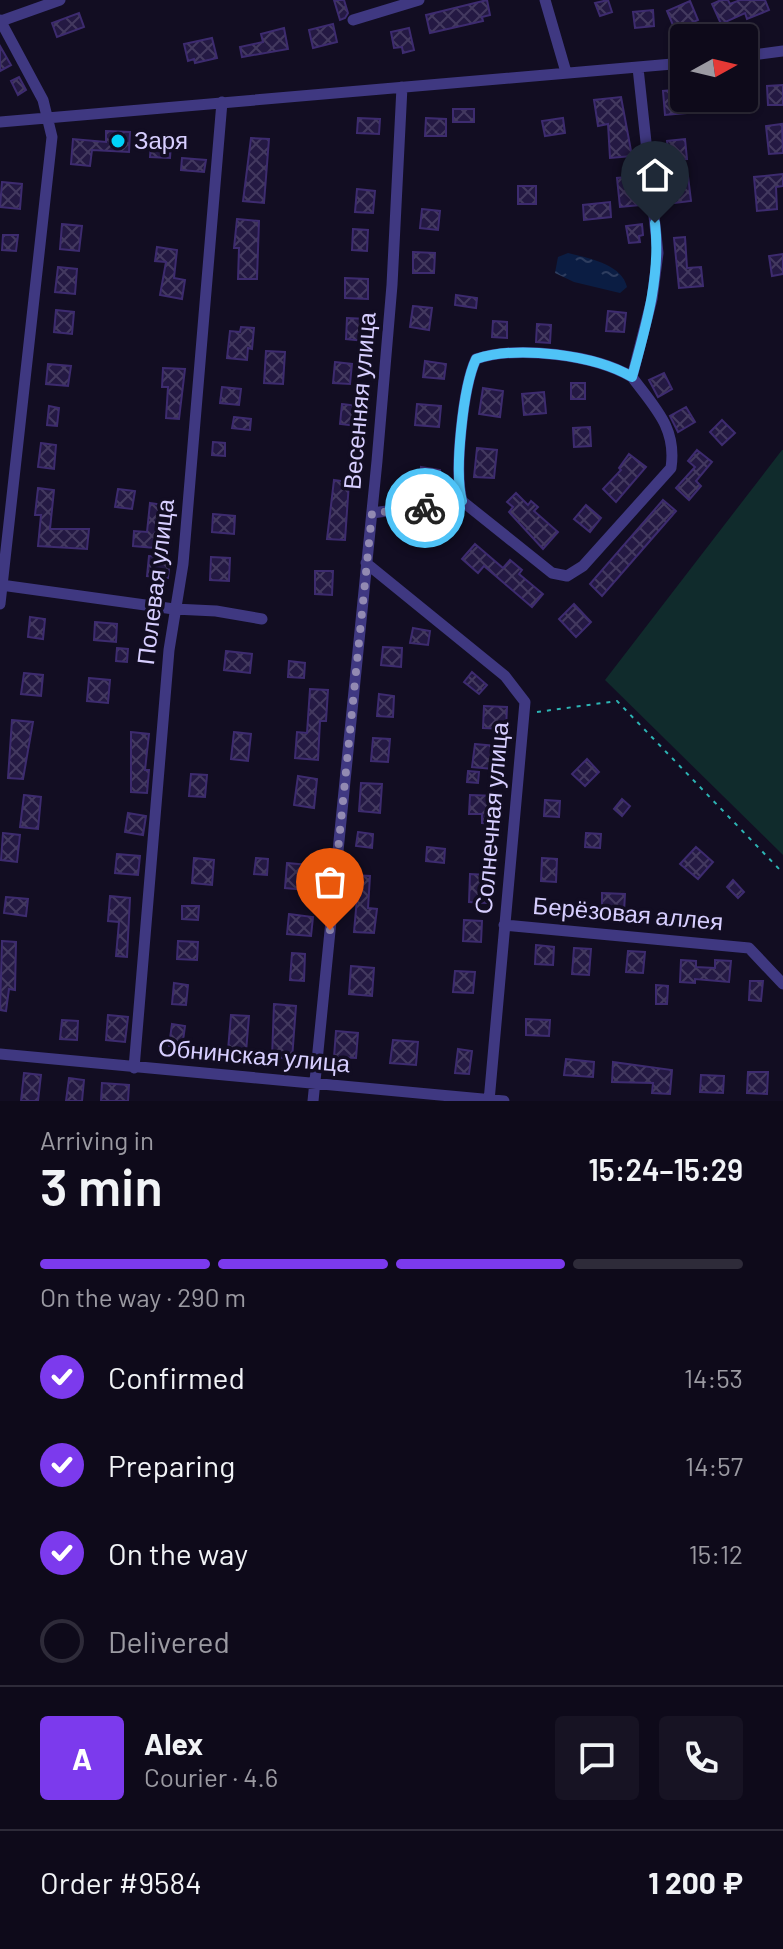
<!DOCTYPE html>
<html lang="en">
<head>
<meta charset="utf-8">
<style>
	:root { --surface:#0e0a1a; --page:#171323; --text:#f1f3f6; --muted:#9b9aa2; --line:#2e2b39; --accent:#7c3aed }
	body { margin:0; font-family:Barlow,sans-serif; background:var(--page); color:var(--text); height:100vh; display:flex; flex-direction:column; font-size:30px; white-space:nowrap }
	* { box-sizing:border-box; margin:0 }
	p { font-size:26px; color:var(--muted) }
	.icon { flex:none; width:44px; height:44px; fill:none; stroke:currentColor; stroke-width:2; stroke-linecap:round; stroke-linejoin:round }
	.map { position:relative; height:1101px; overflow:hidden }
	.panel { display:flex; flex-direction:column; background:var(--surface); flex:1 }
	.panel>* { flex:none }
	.needle { width:52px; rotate:82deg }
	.tools { position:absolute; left:670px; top:24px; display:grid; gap:16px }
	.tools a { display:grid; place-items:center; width:88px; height:88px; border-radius:8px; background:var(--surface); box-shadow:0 2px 6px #0004,0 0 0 2px var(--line); font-size:40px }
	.pin { position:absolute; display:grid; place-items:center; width:68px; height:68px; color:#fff; margin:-82px -34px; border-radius:50% 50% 50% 0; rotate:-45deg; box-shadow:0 0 8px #0007 }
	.pin .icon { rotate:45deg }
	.courier { position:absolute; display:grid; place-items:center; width:80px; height:80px; margin:-40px; border:6px solid #4fc3f7; border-radius:50%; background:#fff; color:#222; box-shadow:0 2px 10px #0007 }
	.summary em { font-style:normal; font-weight:600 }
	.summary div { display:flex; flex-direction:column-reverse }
	.summary { display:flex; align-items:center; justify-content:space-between; height:136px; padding:0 40px }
	h1 { font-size:52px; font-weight:600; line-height:60px }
	.bar { display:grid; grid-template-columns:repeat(4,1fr); gap:12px 8px; align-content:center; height:96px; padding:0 40px }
	.bar i { height:10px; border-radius:6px; background:var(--line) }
	.bar .current { background:var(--accent) }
	.bar p { grid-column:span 4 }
	.line { display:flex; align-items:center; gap:20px; padding:0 40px; border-top:2px solid var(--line) }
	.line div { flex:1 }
	.round { display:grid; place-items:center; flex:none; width:84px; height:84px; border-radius:8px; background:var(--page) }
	ol { padding:0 40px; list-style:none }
	li { display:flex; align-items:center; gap:24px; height:88px }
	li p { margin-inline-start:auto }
	li .icon { padding:8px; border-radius:50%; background:var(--accent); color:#fff; stroke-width:4 }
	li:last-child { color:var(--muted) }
	li i { width:44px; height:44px; border:4px solid var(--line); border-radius:50% }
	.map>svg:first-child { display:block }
	.grass { fill:#102b2c }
	.water { fill:url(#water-ripples) }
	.building { fill:url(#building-cross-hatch); stroke:#3d2b6f; stroke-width:2 }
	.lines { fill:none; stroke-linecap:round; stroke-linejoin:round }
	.path { stroke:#2db4b4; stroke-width:2; stroke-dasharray:4 6; stroke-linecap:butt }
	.minor { stroke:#3f3881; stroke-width:11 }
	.done { stroke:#928ab2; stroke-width:8; stroke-dasharray:0 14.4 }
	.route { stroke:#4fc3f7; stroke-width:10 }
	.poi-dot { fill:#00d2f9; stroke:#120d22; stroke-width:3 }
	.labels { text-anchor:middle; stroke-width:7; stroke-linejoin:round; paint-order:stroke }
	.poi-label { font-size:24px; fill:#d7ceff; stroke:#120d22; text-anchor:start }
	.street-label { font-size:24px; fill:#d7ceff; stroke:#120d22 }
</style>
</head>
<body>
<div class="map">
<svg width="783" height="1101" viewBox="0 0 783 1101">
	<defs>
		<pattern id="water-ripples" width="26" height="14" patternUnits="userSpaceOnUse" patternTransform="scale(2)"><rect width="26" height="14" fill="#0b1d43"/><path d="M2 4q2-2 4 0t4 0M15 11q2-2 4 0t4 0" fill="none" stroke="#2e3d5f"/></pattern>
		<pattern id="building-cross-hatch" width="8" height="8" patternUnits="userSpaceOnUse" patternTransform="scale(2)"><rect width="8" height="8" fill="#241943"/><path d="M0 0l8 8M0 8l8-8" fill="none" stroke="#43395f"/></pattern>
	</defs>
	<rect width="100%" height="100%" fill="#120d22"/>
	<path class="grass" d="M 782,450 L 783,450 L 783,855 L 605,680 Z"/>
	<path class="water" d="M 568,253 C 588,258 622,264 627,287 L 620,293 L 574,282 L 555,273 L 558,257 Z"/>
	<path class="building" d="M 334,0 L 344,0 L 348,13 L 345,18 L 340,20 Z
		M 487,0 L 490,15 L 482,17 L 483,21 L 430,33 L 426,15 Z
		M 608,0 L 612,12 L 600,16 L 595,3 Z
		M 721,0 L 728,0 L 730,4 L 740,0 L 765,0 L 769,10 L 747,19 L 745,13 L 721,24 L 712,4 Z
		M 690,1 L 698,20 L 675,30 L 667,11 Z
		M 653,10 L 654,26 L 635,28 L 633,12 Z
		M 79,13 L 84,27 L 57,37 L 52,23 Z
		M 333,24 L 337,42 L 313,48 L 309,30 Z
		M 284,28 L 288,49 L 242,57 L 240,47 L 263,42 L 261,34 Z
		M 409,28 L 414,50 L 403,53 L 402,47 L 394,48 L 391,32 Z
		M 212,38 L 217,58 L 195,63 L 194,59 L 188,61 L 184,44 Z
		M 0,46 L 11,65 L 0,71 Z
		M 19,77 L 26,90 L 18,95 L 11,81 Z
		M 783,85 L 783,105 L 768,105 L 767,86 Z
		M 684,89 L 686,113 L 665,115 L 663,91 Z
		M 621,97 L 632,156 L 610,158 L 608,124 L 598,126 L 594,100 Z
		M 453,109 L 474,109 L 474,122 L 453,122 Z
		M 358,118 L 380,119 L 379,134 L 357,133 Z
		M 426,118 L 446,119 L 446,136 L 425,136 Z
		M 563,118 L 565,133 L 545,136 L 542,121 Z
		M 782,124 L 783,153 L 769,154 L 766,126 Z
		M 106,131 L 130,132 L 129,152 L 92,150 L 90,166 L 71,164 L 73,139 L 106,142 Z
		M 251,138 L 269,139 L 264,203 L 243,201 Z
		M 685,139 L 687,159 L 669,160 L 667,141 Z
		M 151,143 L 171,144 L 170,158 L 150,157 Z
		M 182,158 L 206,160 L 204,172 L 181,170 Z
		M 783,174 L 783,186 L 776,187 L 777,209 L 757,211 L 754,177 Z
		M 637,176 L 640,205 L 620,207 L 617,178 Z
		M 688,176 L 691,201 L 675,203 L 671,178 Z
		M 2,182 L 22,184 L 20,209 L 0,207 Z
		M 518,186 L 536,186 L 536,204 L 518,204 Z
		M 357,189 L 375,191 L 373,213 L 355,212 Z
		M 610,202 L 611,217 L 584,220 L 583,205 Z
		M 422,209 L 440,211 L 438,230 L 420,228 Z
		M 237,219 L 259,221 L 257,279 L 238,279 L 239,248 L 234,248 Z
		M 62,224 L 82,226 L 79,251 L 60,249 Z
		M 642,224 L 643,235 L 639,236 L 640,242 L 629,243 L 626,226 Z
		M 353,229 L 368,230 L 367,251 L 352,250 Z
		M 3,235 L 18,235 L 16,251 L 2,250 Z
		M 685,237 L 687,268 L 701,267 L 703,286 L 679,288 L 674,238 Z
		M 157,247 L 177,250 L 174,278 L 185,280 L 182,299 L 160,295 L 166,262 L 155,261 Z
		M 413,252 L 435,253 L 434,273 L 413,273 Z
		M 783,254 L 783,274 L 772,276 L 769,256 Z
		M 58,267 L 77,269 L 75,294 L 55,292 Z
		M 345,278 L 368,279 L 368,299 L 345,298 Z
		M 456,295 L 477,298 L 476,308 L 455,305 Z
		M 413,306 L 432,308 L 429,330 L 410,327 Z
		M 56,310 L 74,312 L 72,334 L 54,332 Z
		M 608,311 L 626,313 L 624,332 L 606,331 Z
		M 347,318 L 367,319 L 365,341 L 346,339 Z
		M 493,321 L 507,322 L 507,338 L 492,337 Z
		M 537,324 L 551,325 L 550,343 L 536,342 Z
		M 241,327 L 254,328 L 252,349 L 248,348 L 247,360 L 227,358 L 230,331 L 240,332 Z
		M 266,351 L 285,352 L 283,384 L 264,383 Z
		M 425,361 L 446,364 L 444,379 L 423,377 Z
		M 335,362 L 352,364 L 350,384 L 333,383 Z
		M 48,364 L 71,366 L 68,386 L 46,384 Z
		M 163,368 L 185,369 L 179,419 L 166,418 L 168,387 L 162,387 Z
		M 664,373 L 672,389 L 658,397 L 649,380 Z
		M 571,383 L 585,383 L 585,399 L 571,399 Z
		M 222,387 L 241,389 L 239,405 L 220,403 Z
		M 483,388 L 503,391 L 500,417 L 479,414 Z
		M 544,392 L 546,413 L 524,415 L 522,394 Z
		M 342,404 L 359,406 L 356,426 L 340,424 Z
		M 417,404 L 441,406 L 439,427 L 415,425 Z
		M 49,406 L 59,408 L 57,426 L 47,425 Z
		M 686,407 L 695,422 L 678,432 L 670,416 Z
		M 234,417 L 251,419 L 250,430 L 232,428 Z
		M 722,420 L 735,433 L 722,445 L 710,432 Z
		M 590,427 L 591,446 L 574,447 L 573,428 Z
		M 213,442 L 225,443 L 225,456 L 212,455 Z
		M 41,443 L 56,445 L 54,469 L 38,467 Z
		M 477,448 L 497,450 L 494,478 L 474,477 Z
		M 697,450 L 712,462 L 696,481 L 701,486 L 689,500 L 676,488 L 695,467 L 688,461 Z
		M 629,454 L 646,467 L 616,502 L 603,489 L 621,470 L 619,468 Z
		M 421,467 L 440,470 L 438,490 L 418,487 Z
		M 334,480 L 349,482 L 345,540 L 327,539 Z
		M 38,488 L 54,490 L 50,529 L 89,529 L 87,549 L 38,546 L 41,515 L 35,515 Z
		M 118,489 L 135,491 L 132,509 L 115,507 Z
		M 516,493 L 528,505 L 531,501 L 538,507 L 534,511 L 558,532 L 543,549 L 509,512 L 513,507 L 507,502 Z
		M 663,500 L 676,511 L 602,596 L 590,584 Z
		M 150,503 L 171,506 L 169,524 L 157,522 L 155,548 L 133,546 L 134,531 L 147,532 Z
		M 586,505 L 601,518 L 590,532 L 574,519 Z
		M 213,514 L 235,516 L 234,534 L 212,532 Z
		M 475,544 L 503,568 L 510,560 L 522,570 L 519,574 L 543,594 L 532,607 L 484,566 L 478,573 L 462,559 Z
		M 149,556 L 170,558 L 168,578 L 147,576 Z
		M 211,557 L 230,558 L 229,581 L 210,580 Z
		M 315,571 L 333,571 L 332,595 L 315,594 Z
		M 574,604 L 591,622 L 576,637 L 559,619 Z
		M 30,617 L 45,619 L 43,639 L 28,637 Z
		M 95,622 L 117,624 L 116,642 L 94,640 Z
		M 413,628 L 430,631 L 428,645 L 410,643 Z
		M 383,647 L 402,648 L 401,667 L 381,665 Z
		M 117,648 L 128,649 L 127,662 L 116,661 Z
		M 226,651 L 252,654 L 250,673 L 224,670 Z
		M 289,661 L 305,663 L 304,678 L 288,677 Z
		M 472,672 L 487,685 L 479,694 L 464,682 Z
		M 24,673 L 43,675 L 41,696 L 21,694 Z
		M 89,678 L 110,680 L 108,703 L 87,701 Z
		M 310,689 L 328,690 L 326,721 L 320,721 L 318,760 L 295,758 L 297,732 L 307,733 Z
		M 379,694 L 394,696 L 393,717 L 377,716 Z
		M 484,706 L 507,707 L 506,729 L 483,728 Z
		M 12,720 L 33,722 L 23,779 L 8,778 Z
		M 131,732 L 149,734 L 145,770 L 149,770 L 147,793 L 131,792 Z
		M 234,732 L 251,734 L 248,761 L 231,759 Z
		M 373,738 L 390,739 L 388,762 L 371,761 Z
		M 475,744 L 496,746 L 493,769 L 472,767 Z
		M 587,759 L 599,772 L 585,786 L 572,774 Z
		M 468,771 L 479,772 L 478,783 L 467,782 Z
		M 191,774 L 207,775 L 205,797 L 189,796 Z
		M 298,776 L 317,779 L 314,808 L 294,805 Z
		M 361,783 L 382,784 L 380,813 L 359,811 Z
		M 24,795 L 41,797 L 38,829 L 20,827 Z
		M 470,795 L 498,796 L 497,824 L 482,823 L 482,814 L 469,814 Z
		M 622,799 L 630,806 L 622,816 L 614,809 Z
		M 545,800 L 560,801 L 559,817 L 544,816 Z
		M 128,813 L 146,816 L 143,835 L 125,832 Z
		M 358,832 L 373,834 L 372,848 L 356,846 Z
		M 3,833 L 20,835 L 17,862 L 1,860 Z
		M 586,833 L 601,834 L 600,848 L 585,847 Z
		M 427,847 L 445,849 L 444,863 L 426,861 Z
		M 696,847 L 713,862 L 698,879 L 680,864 Z
		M 117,854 L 140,856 L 138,875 L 115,873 Z
		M 194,858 L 214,860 L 212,885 L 192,883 Z
		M 256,858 L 268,859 L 267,875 L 254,874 Z
		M 542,858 L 557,859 L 556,882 L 541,881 Z
		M 287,863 L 309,865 L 307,890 L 285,888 Z
		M 470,874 L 487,875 L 486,903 L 469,902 Z
		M 352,875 L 370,876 L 368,908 L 377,909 L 374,933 L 354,932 L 357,898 L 350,897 Z
		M 733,880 L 744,892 L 738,898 L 727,887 Z
		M 602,893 L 625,894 L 624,912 L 602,911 Z
		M 110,896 L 130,898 L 127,957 L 116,956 L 119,922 L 108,921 Z
		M 6,897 L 28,899 L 26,916 L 4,913 Z
		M 182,906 L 199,906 L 198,920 L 182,919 Z
		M 289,914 L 313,917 L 311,936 L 287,934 Z
		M 464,920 L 482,921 L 481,942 L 463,941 Z
		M 2,941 L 16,942 L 15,990 L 9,989 L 6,1011 L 0,1010 Z
		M 178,941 L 198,942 L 197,960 L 177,959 Z
		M 536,945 L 554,947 L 553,965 L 535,964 Z
		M 574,948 L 591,949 L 589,975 L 572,974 Z
		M 628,951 L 645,952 L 643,973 L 626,972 Z
		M 292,953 L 305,954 L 304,981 L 290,980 Z
		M 681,960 L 696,961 L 696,967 L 715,968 L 715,960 L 731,961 L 729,982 L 695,979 L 695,983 L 680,982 Z
		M 351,966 L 374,968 L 372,996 L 349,994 Z
		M 455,971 L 475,972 L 473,993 L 453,992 Z
		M 750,981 L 763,981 L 761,1001 L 749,1000 Z
		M 174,983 L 188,985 L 186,1005 L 172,1004 Z
		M 656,985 L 668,986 L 667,1004 L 656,1004 Z
		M 274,1004 L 296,1006 L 292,1059 L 272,1057 Z
		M 108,1015 L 128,1017 L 125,1042 L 106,1040 Z
		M 231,1015 L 249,1016 L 246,1052 L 228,1050 Z
		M 526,1019 L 550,1020 L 549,1036 L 526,1035 Z
		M 62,1020 L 78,1021 L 77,1040 L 60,1039 Z
		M 172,1024 L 185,1026 L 182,1048 L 169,1046 Z
		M 336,1031 L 358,1033 L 356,1058 L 334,1057 Z
		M 393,1040 L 418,1042 L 416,1065 L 390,1063 Z
		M 458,1049 L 472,1051 L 469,1074 L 455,1073 Z
		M 566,1059 L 594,1062 L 593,1077 L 564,1075 Z
		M 613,1062 L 672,1070 L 670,1094 L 652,1093 L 653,1083 L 612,1082 Z
		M 748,1072 L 768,1072 L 767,1094 L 747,1093 Z
		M 24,1073 L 41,1075 L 38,1101 L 21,1101 Z
		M 701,1075 L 724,1076 L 723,1093 L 700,1092 Z
		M 69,1078 L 84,1080 L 82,1101 L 66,1101 Z
		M 102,1083 L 129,1085 L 128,1101 L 101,1101 Z"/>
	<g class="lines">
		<path class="path" d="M 537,712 L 617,701 L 783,873"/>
		<path class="minor" d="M 545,0 L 566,72
			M 0,20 L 43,100 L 52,137 L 0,604
			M 353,20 L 419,0
			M 1,21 L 60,0
			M 744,56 L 783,51
			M 0,122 L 684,63
			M 462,501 L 552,573 L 567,576 L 583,566 L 671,468 C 677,428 655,408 632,377
			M 372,513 L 462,501 C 454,472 463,387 476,359 C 518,345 595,355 632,377 L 652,299 L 658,253 L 638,68
			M 366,563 L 505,676 L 525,702 L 489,1101
			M 1,585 L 174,609 L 216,611 L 262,619
			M 504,925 L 749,948 L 783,984
			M 0,1054 L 504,1101
			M 134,1068 L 169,650 L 183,564 L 222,102
			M 313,1101 L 377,461 L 392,285 L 402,87"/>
	</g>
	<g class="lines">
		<path class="done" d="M 330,930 L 372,513 L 425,508"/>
		<path class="route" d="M 425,508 L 462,501 C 454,472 463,387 476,359 C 518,345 595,355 632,377 C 646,326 661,276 655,223"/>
	</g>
	<circle class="poi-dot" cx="118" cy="141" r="8"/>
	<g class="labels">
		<g class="poi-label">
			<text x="134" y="149">Заря</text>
		</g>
		<g class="street-label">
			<text transform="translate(360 401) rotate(-85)" y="8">Весенняя улица</text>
			<text transform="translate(156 582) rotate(-83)" y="8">Полевая улица</text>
			<text transform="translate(492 818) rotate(-85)" y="8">Солнечная улица</text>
			<text transform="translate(628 914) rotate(5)" y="8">Берёзовая аллея</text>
			<text transform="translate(254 1056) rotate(5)" y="8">Обнинская улица</text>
		</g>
	</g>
</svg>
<div class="tools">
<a><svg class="needle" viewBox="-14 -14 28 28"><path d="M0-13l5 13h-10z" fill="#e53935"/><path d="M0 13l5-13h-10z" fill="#9b9aa2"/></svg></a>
</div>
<div class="pin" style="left:330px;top:930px;background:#ea580c"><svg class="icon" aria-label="bag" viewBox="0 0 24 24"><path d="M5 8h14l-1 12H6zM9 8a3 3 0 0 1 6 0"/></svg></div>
<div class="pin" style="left:655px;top:223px;background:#1f2937"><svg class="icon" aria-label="home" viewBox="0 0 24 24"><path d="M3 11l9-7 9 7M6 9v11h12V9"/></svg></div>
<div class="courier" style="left:425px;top:508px"><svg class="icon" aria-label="bike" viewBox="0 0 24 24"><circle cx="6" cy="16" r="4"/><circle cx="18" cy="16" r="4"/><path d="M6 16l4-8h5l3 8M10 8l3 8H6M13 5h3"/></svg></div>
</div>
<section class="panel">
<div class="summary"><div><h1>3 min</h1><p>Arriving in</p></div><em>15:24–15:29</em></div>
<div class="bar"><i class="current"></i><i class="current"></i><i class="current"></i><i></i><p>On the way · 290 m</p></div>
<ol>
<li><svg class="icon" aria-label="check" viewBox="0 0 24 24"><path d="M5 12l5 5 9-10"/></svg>Confirmed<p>14:53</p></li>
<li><svg class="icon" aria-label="check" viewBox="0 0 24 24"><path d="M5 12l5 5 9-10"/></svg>Preparing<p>14:57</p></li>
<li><svg class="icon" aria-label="check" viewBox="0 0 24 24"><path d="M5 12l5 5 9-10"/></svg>On the way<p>15:12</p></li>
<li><i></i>Delivered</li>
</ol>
<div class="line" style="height:144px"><b class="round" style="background:var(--accent);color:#fff">A</b><div><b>Alex</b><p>Courier · 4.6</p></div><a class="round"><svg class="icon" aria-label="chat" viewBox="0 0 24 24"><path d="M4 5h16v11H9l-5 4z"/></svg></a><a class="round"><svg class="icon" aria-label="phone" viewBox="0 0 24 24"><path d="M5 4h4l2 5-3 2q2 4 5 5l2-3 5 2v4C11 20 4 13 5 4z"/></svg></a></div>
<div class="line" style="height:104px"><div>Order #9584</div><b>1 200 ₽</b></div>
</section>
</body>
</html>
